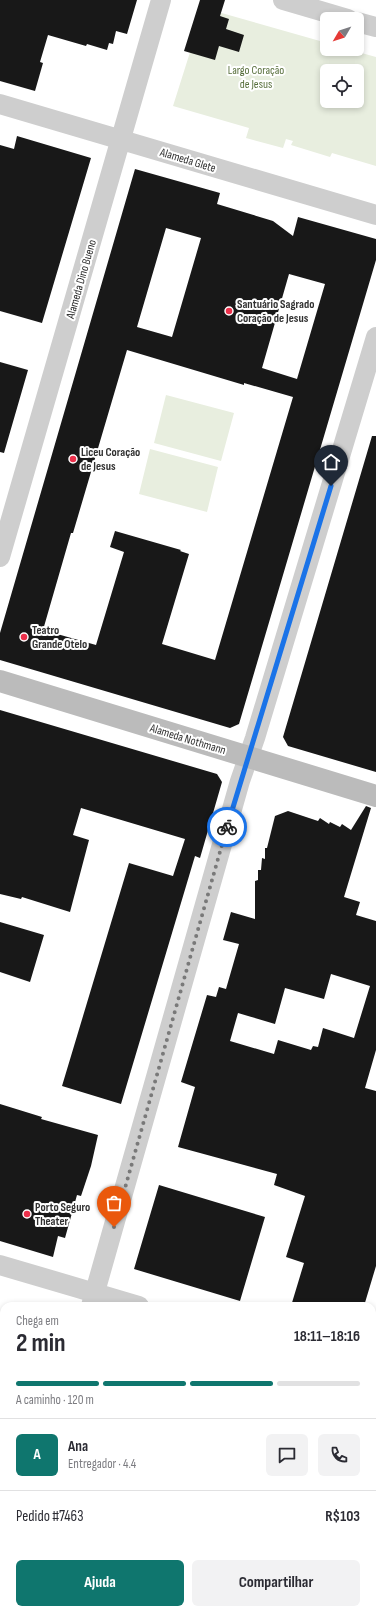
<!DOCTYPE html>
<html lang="pt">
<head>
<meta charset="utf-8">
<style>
	:root { --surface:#fff; --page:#f2f2f3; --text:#2b2b33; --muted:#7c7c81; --line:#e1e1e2; --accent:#0f766e }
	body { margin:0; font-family:"Sofia Sans Condensed",sans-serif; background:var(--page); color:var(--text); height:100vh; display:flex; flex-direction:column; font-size:15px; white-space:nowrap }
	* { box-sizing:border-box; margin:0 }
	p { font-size:13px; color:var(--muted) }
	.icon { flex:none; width:22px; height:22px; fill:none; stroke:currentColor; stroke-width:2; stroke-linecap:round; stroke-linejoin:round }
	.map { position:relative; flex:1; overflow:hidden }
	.side { position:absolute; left:0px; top:1302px; width:376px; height:312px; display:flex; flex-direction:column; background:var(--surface); border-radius:12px 12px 0 0; box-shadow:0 2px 6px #0003 }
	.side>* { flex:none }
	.needle { width:26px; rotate:231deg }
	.controls { position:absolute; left:320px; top:12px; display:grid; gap:8px }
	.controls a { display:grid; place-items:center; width:44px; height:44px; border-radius:6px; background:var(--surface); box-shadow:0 2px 6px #0003; font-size:20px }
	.pin { position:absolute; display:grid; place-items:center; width:34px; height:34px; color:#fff; margin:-41px -17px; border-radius:50% 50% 50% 0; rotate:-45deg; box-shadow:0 0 4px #0007 }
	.pin .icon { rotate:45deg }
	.courier { position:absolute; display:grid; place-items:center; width:40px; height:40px; margin:-20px; border:3px solid #1a73e8; border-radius:50%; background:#fff; color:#222; box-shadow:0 1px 5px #0007 }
	.head em { font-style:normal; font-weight:700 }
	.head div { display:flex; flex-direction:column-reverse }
	.head { display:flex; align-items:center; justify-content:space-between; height:68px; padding:0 16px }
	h1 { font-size:26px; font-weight:700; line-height:30px }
	.bar { display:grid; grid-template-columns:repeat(4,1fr); gap:6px 4px; align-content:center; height:48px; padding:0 16px }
	.bar i { height:5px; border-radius:3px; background:var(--line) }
	.bar .active { background:var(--accent) }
	.bar p { grid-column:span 4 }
	.line { display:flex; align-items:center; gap:10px; padding:0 16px; border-top:1px solid var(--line) }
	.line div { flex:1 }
	.round { display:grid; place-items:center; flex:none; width:42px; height:42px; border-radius:6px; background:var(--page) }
	.primary-button { display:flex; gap:8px; margin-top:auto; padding:8px 16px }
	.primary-button a { flex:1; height:46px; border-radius:6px; background:var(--accent); color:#fff; font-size:16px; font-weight:700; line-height:46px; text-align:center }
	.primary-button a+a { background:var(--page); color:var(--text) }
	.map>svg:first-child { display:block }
	.green { fill:#e8eedf; fill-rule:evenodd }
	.building { fill:#181818; fill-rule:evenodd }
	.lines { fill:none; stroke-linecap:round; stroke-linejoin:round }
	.street { stroke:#cecece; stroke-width:20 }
	.secondary { stroke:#bbb; stroke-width:22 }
	.primary { stroke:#a9a9a9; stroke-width:22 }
	.done { stroke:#797979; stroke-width:4; stroke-dasharray:0 7.2 }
	.route { stroke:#1a73e8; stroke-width:5 }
	.poi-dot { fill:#ec304b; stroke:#fff; stroke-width:1.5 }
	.labels { text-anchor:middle; stroke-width:4; stroke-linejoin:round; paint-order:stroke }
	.park-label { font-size:12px; fill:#586f3c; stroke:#fff }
	.street-label { font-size:12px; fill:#313131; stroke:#fff }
	.poi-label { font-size:12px; font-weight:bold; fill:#313131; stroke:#fff; text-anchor:start }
</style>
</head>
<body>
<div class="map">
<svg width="376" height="1614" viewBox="0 0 376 1614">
	<rect width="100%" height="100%" fill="#fff"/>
	<path class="green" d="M 204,8 L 327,43 L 327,49 L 347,49 L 376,57 L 376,166 L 332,153 L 330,157 L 291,145 L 293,141 L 286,139 L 283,148 L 246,138 L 249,128 L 173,106 ZM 327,71 L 357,71 L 357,101 L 327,101 Z
		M 166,395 L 234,413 L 221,461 L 154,443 Z
		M 150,449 L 218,467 L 207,512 L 139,494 Z"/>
	<path class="building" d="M 0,0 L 137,0 L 127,34 L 116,31 L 113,44 L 109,43 L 107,50 L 87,44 L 86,46 L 48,35 L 40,62 L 43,63 L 35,91 L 0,81 Z
		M 200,0 L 225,0 L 220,16 L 229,19 L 226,29 L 244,35 L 239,52 L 219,46 L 215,60 L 184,51 Z
		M 17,136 L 91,158 L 42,323 L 0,311 L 0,145 L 14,149 Z
		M 135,169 L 220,193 L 217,204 L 273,221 L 293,236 L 298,217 L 376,239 L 376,260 L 239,724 L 230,728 L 0,660 L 0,633 ZM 166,228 L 201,238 L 172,337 L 137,327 ZM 289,274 L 325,284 L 297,379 L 262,368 ZM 127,350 L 244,385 L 244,383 L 293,397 L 215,660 L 162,644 L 189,554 L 180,551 L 181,550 L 115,531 L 110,547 L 124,552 L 96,645 L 43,630 L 71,533 L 73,533 Z
		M 0,362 L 28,370 L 4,453 L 0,452 Z
		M 372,436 L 376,436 L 376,772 L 288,746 L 283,737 Z
		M 0,710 L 217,774 L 222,782 L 200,858 L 195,856 L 121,1104 L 62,1086 L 129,863 L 173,876 L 185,839 L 81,808 L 73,835 L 89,840 L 70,912 L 22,897 L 21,899 L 0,894 Z
		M 366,806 L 371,808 L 344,897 L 360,902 L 356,915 L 376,921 L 376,1050 L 365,1088 L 376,1091 L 376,1266 L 364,1306 L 291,1306 L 304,1263 L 286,1257 L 305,1196 L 274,1185 L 277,1174 L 178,1147 L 195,1087 L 181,1082 L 207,995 L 216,997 L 219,987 L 226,989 L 239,944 L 223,940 L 231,912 L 255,919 L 255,881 L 258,880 L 258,870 L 261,870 L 262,858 L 265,859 L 265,848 L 267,848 L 275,816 L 288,811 L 318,821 L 320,818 L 329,824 L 330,822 L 340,827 L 342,824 L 351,830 ZM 331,974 L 370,986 L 354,1038 L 323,1028 L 318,1047 L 313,1046 L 311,1050 L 278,1040 L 274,1054 L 230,1041 L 238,1013 L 275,1024 L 285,988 L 324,999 Z
		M 0,922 L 44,935 L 30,982 L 0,972 Z
		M 0,1104 L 42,1117 L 41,1119 L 98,1135 L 91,1166 L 81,1196 L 77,1195 L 65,1238 L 58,1236 L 53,1257 L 0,1241 Z
		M 159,1185 L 265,1217 L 240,1301 L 134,1269 Z"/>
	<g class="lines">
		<path class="street" d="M 283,0 L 348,19
			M 357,22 L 376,27
			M 0,104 L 376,215
			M 0,557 L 161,0
			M 0,1265 L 139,1306
			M 91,1306 L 240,781 L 255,738 L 376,337
			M 372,1374 L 376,1375
			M 2,1614 L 4,1606"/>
		<path class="secondary" d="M 0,681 L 376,796"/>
		<path class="primary" d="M 372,1351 L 376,1337
			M 372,1520 L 376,1506
			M 296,1614 L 297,1610
			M 347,1614 L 348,1610"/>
	</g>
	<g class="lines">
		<path class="done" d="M 114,1227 L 227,827"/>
		<path class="route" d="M 227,827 L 331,486"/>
	</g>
	<g class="poi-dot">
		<circle cx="229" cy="311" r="4"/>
		<circle cx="73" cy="459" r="4"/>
		<circle cx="24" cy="637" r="4"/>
		<circle cx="27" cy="1214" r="4"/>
	</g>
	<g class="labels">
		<g class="park-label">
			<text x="256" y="74">Largo Coração<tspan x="256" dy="14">de Jesus</tspan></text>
		</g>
		<g class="street-label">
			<text transform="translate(188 160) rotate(17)" y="4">Alameda Glete</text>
			<text transform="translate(81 279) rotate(-74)" y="4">Alameda Dino Bueno</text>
			<text transform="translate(188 739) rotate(17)" y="4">Alameda Nothmann</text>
		</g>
		<g class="poi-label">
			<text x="237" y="308">Santuário Sagrado<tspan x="237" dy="14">Coração de Jesus</tspan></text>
			<text x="81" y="456">Liceu Coração<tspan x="81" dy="14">de Jesus</tspan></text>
			<text x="32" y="634">Teatro<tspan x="32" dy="14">Grande Otelo</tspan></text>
			<text x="35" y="1211">Porto Seguro<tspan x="35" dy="14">Theater</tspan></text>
		</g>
	</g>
</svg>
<div class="controls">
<a><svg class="needle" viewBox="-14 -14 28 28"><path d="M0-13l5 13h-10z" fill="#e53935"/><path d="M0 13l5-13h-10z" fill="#7c7c81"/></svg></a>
<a><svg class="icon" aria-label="locate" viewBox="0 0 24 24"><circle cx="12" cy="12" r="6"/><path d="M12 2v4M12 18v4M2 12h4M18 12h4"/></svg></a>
</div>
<div class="pin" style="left:114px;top:1227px;background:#ea580c"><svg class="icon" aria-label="bag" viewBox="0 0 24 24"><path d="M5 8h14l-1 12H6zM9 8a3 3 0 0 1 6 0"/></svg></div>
<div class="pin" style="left:331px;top:486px;background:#1f2937"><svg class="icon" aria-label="home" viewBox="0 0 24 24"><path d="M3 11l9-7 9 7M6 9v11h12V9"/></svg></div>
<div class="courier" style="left:227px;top:827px"><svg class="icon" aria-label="bike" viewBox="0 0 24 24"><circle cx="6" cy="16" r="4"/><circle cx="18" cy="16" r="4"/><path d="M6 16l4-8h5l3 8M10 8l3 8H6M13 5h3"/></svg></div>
<section class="side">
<div class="head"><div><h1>2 min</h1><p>Chega em</p></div><em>18:11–18:16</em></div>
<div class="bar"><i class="active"></i><i class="active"></i><i class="active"></i><i></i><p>A caminho · 120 m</p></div>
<div class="line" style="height:72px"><b class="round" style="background:var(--accent);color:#fff">A</b><div><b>Ana</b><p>Entregador · 4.4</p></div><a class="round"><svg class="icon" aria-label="chat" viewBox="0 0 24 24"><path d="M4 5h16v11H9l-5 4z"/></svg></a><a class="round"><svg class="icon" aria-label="phone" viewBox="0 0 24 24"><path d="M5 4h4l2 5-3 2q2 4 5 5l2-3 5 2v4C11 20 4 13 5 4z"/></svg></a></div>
<div class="line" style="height:52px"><div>Pedido #7463</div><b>R$103</b></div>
<div class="primary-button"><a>Ajuda</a><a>Compartilhar</a></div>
</section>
</div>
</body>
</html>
